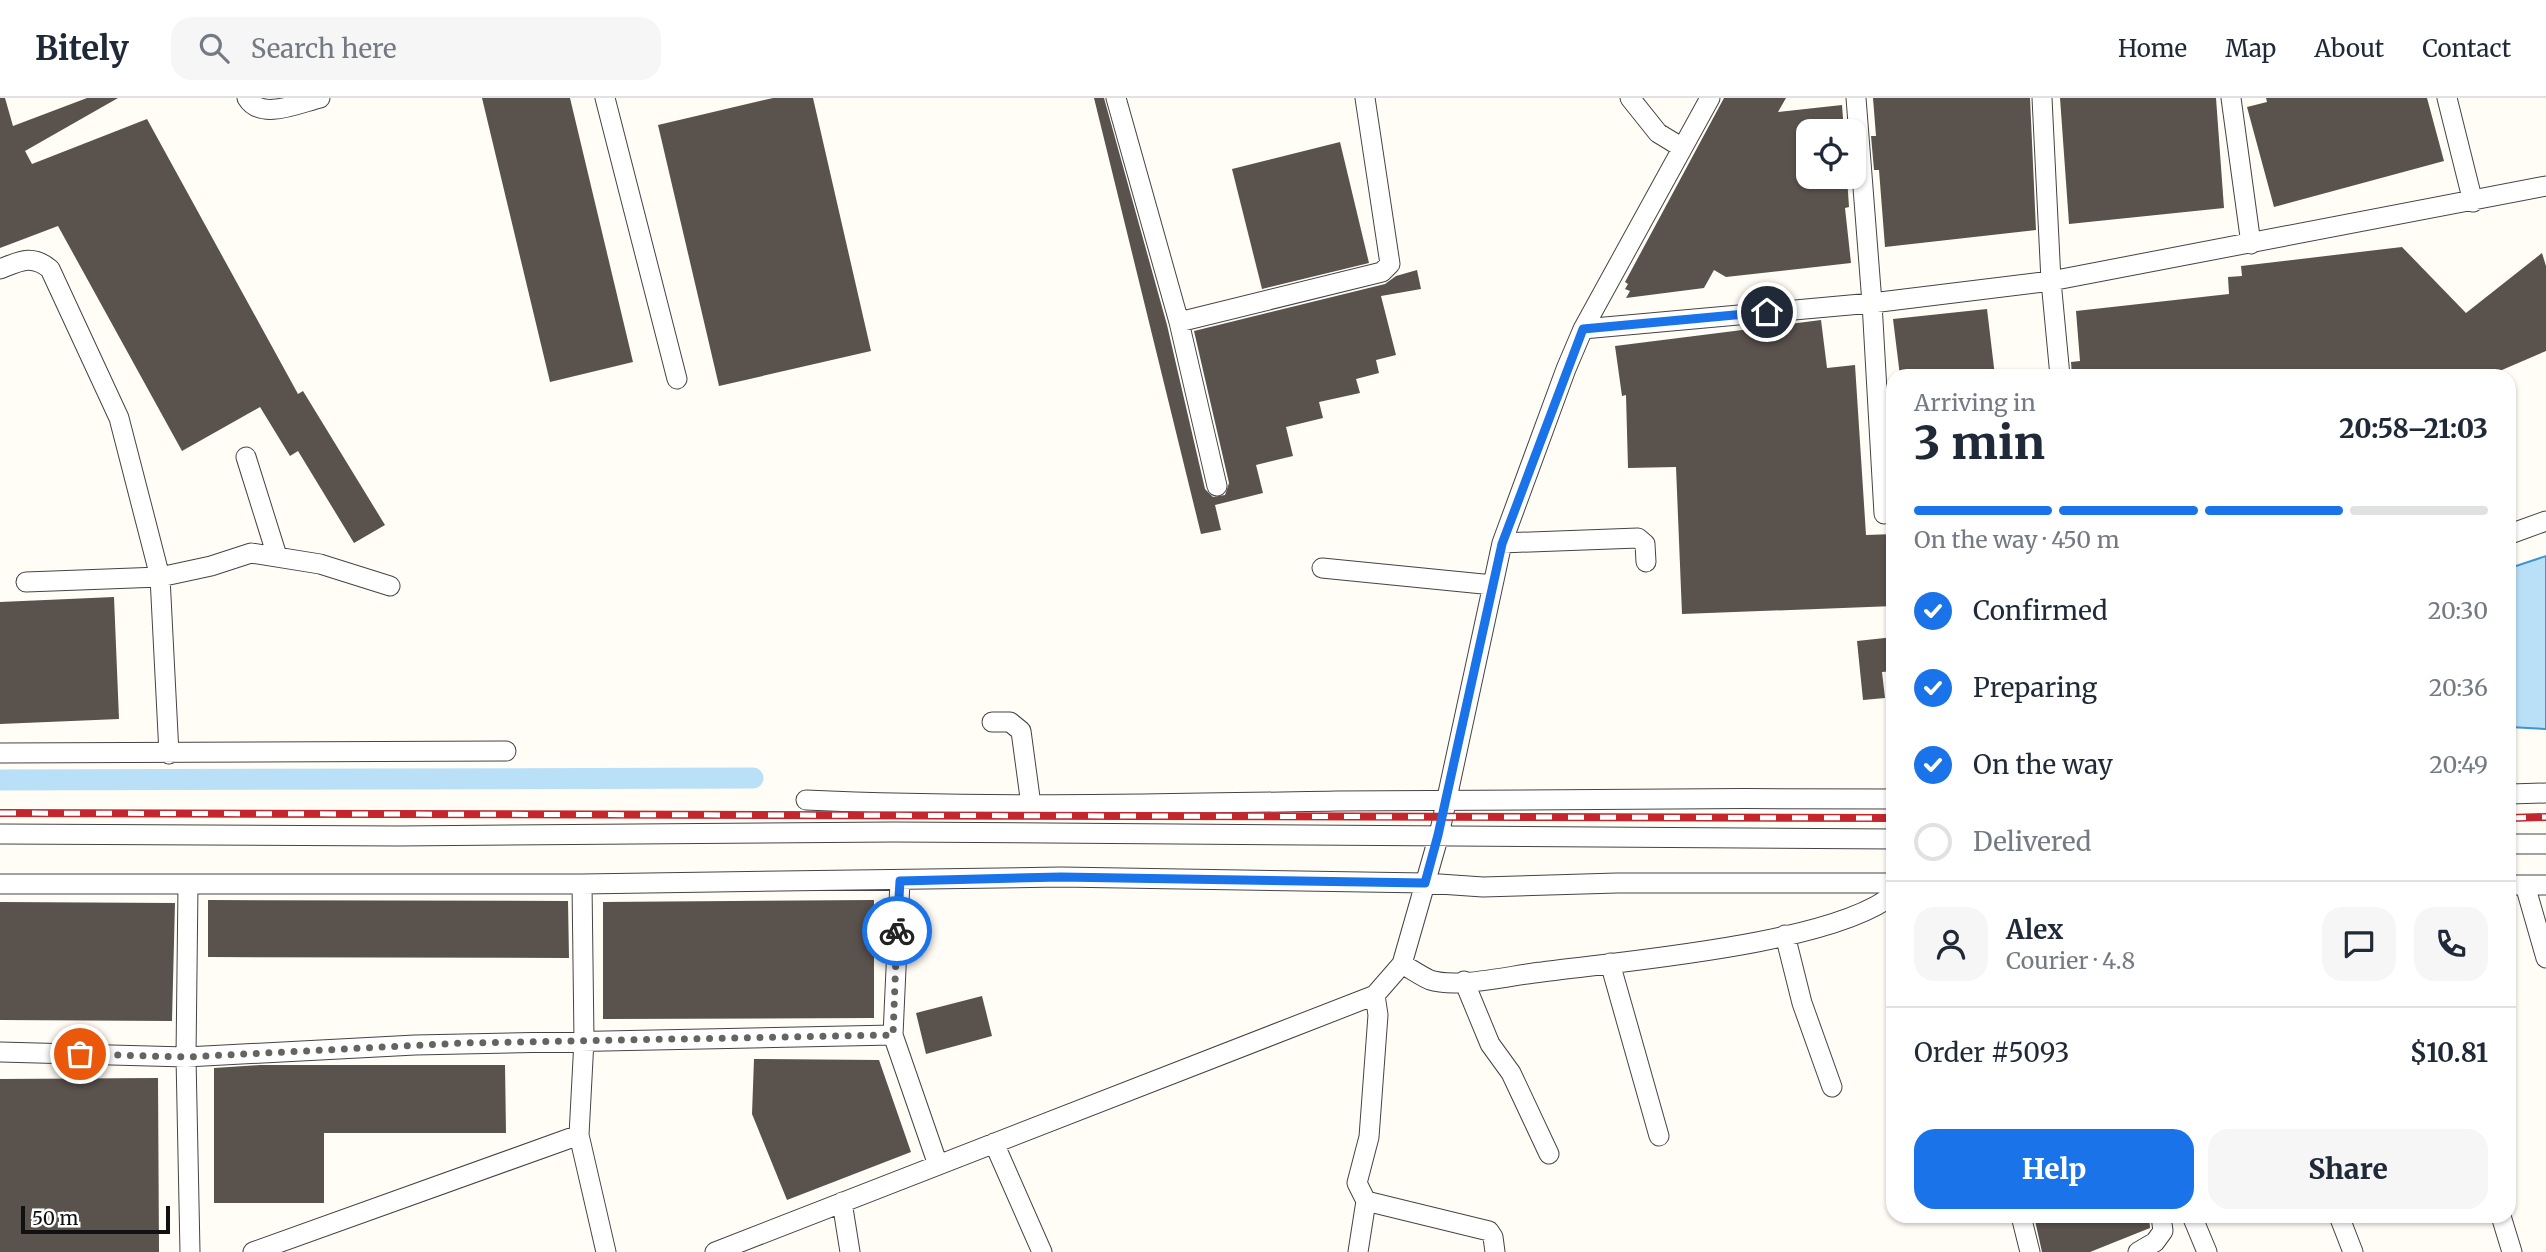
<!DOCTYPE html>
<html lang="en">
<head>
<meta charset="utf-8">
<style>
	:root { --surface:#fff; --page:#f6f6f7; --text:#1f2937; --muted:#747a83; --line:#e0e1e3; --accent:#1a73e8 }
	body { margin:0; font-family:Merriweather,serif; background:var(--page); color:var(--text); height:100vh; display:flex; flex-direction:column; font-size:26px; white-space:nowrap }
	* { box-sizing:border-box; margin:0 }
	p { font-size:23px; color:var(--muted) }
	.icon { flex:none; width:38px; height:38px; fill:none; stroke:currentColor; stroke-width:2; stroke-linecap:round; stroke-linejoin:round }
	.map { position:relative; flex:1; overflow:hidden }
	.drawer { position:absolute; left:1886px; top:271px; width:630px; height:854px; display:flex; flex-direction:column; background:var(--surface); border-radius:21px; box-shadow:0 2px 5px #0004 }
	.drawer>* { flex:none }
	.fabs { position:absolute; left:1796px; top:21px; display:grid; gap:14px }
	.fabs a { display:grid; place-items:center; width:70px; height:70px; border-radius:14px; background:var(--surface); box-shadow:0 2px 5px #0004; font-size:35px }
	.scale { position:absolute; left:21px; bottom:18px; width:149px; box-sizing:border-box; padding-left:7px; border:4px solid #111; border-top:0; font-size:19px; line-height:24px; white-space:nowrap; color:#111; -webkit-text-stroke:5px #fff; paint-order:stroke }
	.pin { position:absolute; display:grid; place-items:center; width:60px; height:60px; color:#fff; margin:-30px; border:4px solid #fff; border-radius:50%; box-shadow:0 2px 7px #0007 }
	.courier { position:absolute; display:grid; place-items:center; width:70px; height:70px; margin:-35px; border:5px solid #1a73e8; border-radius:50%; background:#fff; color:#222; box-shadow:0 2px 9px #0007 }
	.overview em { font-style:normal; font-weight:800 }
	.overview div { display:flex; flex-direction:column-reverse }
	.overview { display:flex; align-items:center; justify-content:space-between; height:119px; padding:0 28px }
	h1 { font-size:46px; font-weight:800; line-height:52px }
	.bar { display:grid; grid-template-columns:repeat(4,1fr); gap:10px 7px; align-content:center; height:84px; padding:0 28px }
	.bar i { height:9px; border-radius:5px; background:var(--line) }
	.bar .on { background:var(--accent) }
	.bar p { grid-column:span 4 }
	.line { display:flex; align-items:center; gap:18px; padding:0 28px; border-top:2px solid var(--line) }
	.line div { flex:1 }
	.round { display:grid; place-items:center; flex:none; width:74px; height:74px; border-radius:21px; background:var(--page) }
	ol { padding:0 28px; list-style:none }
	li { display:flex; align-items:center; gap:21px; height:77px }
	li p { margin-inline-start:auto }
	li .icon { padding:7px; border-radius:50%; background:var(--accent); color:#fff; stroke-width:4 }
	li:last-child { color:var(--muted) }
	li i { width:38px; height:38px; border:4px solid var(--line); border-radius:50% }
	.action { display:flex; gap:14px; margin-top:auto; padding:14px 28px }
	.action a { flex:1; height:80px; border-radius:21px; background:var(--accent); color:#fff; font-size:28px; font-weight:800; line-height:80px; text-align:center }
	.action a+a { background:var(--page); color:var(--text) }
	header { display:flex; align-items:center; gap:42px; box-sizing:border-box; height:98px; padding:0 35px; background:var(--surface); border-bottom:2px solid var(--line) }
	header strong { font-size:33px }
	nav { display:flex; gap:38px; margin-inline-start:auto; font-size:24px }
	.search { width:490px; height:63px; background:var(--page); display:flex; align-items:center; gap:18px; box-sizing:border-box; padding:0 24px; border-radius:21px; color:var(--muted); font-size:26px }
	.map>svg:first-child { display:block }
	.water { fill:#b9e0f7; stroke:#3f96cf; stroke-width:2 }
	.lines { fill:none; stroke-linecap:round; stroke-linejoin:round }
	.canal { stroke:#b9e0f7; stroke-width:21 }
	.building { fill:#5a524d }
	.minor-casing { stroke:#444; stroke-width:21 }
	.minor { stroke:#fff; stroke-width:19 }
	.rail-casing { stroke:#c4262e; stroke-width:8 }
	.rail { stroke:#fff; stroke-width:5; stroke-dasharray:16; stroke-linecap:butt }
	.done { stroke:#646461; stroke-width:7; stroke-dasharray:0 12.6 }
	.route { stroke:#1a73e8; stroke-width:9 }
</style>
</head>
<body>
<header>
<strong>Bitely</strong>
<div class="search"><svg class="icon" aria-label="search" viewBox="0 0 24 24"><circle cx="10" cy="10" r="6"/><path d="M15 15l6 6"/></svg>Search here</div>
<nav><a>Home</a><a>Map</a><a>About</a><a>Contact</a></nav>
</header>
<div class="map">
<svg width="2546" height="1154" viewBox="0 0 2546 1154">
	<rect width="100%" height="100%" fill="#fffdf5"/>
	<path class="water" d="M 2546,458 L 2546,631 L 2510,629 L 2510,470 Z"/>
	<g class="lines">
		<path class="canal" d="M 0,682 L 753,680"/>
	</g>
	<path class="building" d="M 0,0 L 5,0 L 13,28 L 87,0 L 118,0 L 25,53 L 32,66 L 147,21 L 298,296 L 303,293 L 385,427 L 354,445 L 298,353 L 290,358 L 260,309 L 182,353 L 58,128 L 0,150 Z
		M 482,0 L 570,0 L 633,264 L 550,284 Z
		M 773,0 L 813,0 L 871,253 L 719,288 L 658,27 Z
		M 1094,0 L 1104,0 L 1167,227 L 1205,391 L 1213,399 L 1225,397 L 1229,385 L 1194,233 L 1385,186 L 1396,178 L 1417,172 L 1421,191 L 1381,198 L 1396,257 L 1376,262 L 1379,275 L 1356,281 L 1360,295 L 1319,304 L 1323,320 L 1286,329 L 1293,358 L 1256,367 L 1263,395 L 1215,407 L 1221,432 L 1201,436 Z
		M 1724,0 L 1786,0 L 1778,14 L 1842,7 L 1844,33 L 1808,33 L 1808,79 L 1847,79 L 1849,109 L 1845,110 L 1851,165 L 1726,179 L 1714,172 L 1704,190 L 1626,200 L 1630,193 L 1625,191 L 1628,186 L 1625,184 Z
		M 1873,0 L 2030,0 L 2036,132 L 1885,149 L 1879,72 L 1874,72 L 1871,38 L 1876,38 Z
		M 2060,0 L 2216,0 L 2224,110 L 2069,126 Z
		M 2266,0 L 2427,0 L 2444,63 L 2274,109 L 2247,9 L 2267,4 Z
		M 1340,44 L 1369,165 L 1262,191 L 1232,71 Z
		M 2402,149 L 2466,215 L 2542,155 L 2546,168 L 2546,253 L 2488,278 L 2072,278 L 2071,264 L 2080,263 L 2076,213 L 2229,196 L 2228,179 L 2242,178 L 2241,168 Z
		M 1987,211 L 1995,278 L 1900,278 L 1893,221 Z
		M 1821,222 L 1827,270 L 1855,267 L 1866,437 L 1894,436 L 1894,508 L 1682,516 L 1676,369 L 1628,370 L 1626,297 L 1622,298 L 1615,248 Z
		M 114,499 L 119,621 L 0,626 L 0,504 Z
		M 1894,539 L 1894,573 L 1882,574 L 1885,600 L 1863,602 L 1857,543 Z
		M 208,802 L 568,803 L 569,860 L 208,859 Z
		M 874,802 L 874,920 L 603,921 L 603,804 Z
		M 0,804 L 175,805 L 172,923 L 0,922 Z
		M 982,898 L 992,938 L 926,956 L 916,915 Z
		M 754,961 L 879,962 L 911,1054 L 787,1102 L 752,1016 Z
		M 260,967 L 505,967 L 506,1035 L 324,1035 L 324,1105 L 214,1105 L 214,970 Z
		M 158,980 L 159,1154 L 0,1154 L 0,981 Z
		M 2034,1118 L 2149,1118 L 2150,1130 L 2090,1154 L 2042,1154 Z"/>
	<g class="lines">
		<defs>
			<path id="minor" d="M 247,0 C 261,23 299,5 320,0
				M 605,0 L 677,281
				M 1116,0 L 1179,224
				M 1630,0 L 1658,35 L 1681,49
				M 1856,0 L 1872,205 L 1884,416
				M 2042,0 L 2051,183 L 2060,278
				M 2231,0 L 2251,146
				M 2447,0 L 2473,104
				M 0,171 C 20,163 32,156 50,171 L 119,320 L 160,479 L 169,656
				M 1583,231 L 1872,205 L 2051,183 L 2546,88
				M 246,359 L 277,458
				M 1217,388 L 1179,224 L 1382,174 L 1390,166 L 1365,0
				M 2510,436 L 2546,423
				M 1502,445 L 1638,440 L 1645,446 L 1646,464
				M 1322,470 L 1493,487
				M 26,484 L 160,479 L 211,468 L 251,455 L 320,466 L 390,488
				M 992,624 L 1010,624 L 1021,633 L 1031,707
				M 0,655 L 506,653
				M 2510,696 L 2546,695
				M 806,702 C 983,710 1159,706 1336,703 C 1522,701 1708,700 1894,701
				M 0,736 L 399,738 L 894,734 L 1894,741
				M 2510,746 L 2546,746
				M 900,783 L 893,937 L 938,1067
				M 0,786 L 582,786 L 1061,779 L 1425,785 L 1483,789 L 1617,785 L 1894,785
				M 582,786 L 584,942 L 579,1037 L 606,1154
				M 188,787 L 186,959 L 190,1154
				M 2510,787 L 2546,787
				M 2525,787 L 2546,860
				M 1785,837 L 1802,905 L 1832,989
				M 1610,865 L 1659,1038
				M 1402,866 C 1411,871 1421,878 1430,882 C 1458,891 1512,877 1542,874 C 1624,863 1834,846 1894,796
				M 1464,883 L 1490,946 L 1511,975 L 1549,1056
				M 1375,897 L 1378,917 L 1369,1039 L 1357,1085 L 1366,1103 L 1489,1133 L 1493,1139 L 1495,1154
				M 0,954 L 186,959 L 415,947 L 893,937
				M 994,1045 L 1042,1154
				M 842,1104 L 850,1154
				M 2021,1118 L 2030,1154
				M 2192,1118 L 2207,1154
				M 2339,1118 L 2353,1154
				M 2501,1118 L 2512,1154
				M 253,1154 L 579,1037
				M 715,1154 L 1375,897 L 1402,866 L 1439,737 L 1502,445 L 1566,271 L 1583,231 L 1710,0
				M 1358,1154 L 1366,1103
				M 2138,1154 L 2155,1144 L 2163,1133 L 2161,1118"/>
		</defs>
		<use href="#minor" class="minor-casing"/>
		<use href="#minor" class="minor"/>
		<defs>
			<path id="rail" d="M 0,715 L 1894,720
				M 2510,720 L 2546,719"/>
		</defs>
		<use href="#rail" class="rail-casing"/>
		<use href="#rail" class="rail"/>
	</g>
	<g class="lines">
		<path class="done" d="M 80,956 L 186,959 L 463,945 L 893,937 L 897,833"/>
		<path class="route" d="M 897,833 L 900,783 L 1061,779 L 1425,785 L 1438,737 L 1502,446 L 1583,231 L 1767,214"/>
	</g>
</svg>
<div class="fabs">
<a><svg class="icon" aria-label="locate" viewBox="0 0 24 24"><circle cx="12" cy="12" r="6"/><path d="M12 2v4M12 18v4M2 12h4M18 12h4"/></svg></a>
</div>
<div class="scale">50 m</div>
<div class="pin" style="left:80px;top:956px;background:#ea580c"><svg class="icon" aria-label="bag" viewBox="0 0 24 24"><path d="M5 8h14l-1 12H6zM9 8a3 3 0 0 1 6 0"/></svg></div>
<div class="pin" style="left:1767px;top:214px;background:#1f2937"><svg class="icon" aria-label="home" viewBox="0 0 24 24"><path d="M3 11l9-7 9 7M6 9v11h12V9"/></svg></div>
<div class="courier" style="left:897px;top:833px"><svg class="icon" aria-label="bike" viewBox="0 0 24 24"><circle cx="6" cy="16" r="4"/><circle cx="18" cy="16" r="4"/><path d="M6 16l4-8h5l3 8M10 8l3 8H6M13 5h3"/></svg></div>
<section class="drawer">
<div class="overview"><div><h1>3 min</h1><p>Arriving in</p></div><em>20:58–21:03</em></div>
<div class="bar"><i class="on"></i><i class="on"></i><i class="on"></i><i></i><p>On the way · 450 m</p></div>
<ol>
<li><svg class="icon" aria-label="check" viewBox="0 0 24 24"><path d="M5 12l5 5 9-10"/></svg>Confirmed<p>20:30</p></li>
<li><svg class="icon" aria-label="check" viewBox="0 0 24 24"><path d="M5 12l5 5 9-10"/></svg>Preparing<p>20:36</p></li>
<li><svg class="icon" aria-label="check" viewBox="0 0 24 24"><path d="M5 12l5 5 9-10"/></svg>On the way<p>20:49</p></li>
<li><i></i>Delivered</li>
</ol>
<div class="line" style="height:126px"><a class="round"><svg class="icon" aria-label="person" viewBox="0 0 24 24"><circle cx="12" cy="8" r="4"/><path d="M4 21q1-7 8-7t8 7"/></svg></a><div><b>Alex</b><p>Courier · 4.8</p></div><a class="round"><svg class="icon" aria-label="chat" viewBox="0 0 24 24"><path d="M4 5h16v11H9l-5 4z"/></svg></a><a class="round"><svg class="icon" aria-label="phone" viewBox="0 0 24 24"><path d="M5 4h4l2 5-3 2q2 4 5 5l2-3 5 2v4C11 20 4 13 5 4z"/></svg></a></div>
<div class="line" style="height:91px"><div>Order #5093</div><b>$10.81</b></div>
<div class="action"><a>Help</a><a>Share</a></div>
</section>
</div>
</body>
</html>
